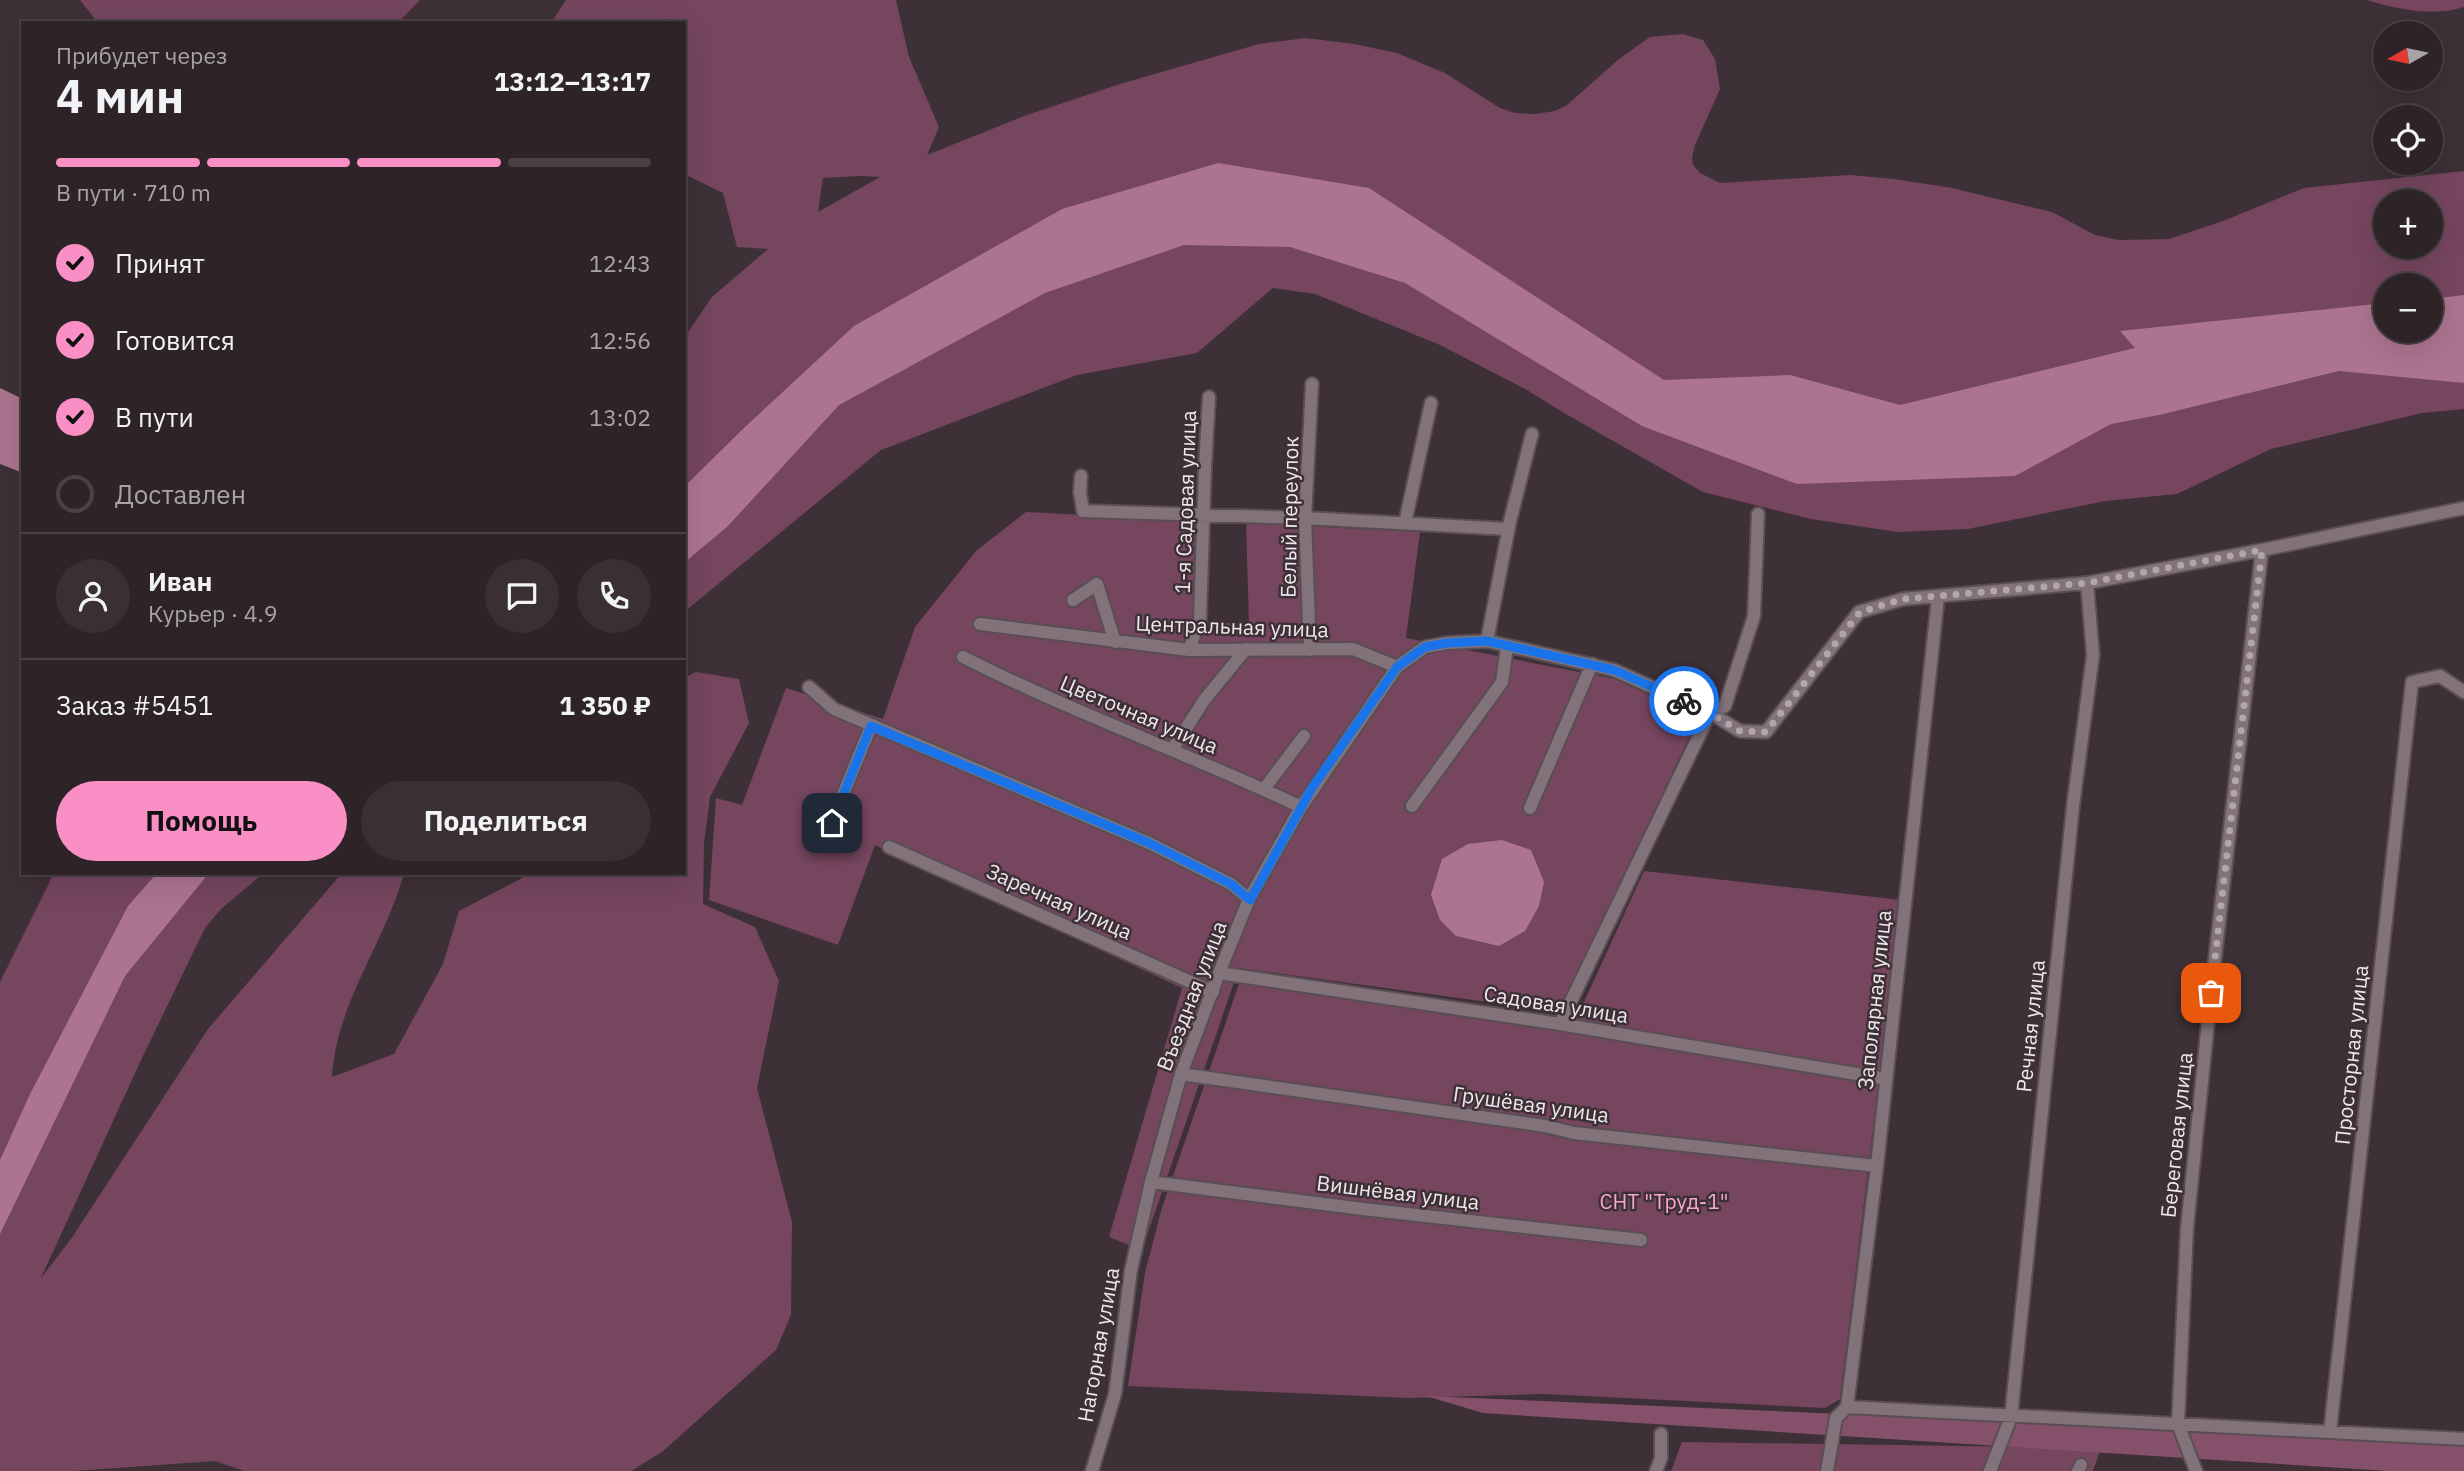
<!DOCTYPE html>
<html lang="ru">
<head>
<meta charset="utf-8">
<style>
	:root { --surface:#2e2428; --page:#3a3034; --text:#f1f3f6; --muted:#a7a4a8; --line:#494145; --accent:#fa8fc6 }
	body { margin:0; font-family:"IBM Plex Sans",sans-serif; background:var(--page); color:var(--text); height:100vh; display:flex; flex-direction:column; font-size:26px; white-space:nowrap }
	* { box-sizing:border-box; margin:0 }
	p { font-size:23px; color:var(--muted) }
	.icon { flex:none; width:38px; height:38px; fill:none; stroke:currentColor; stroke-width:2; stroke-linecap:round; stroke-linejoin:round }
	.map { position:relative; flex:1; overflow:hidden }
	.panel { position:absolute; left:21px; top:21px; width:665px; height:854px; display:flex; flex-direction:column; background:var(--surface); border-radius:0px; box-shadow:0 7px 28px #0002,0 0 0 2px var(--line) }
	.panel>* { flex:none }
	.needle { width:46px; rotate:261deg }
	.controls { position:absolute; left:2373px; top:21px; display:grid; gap:14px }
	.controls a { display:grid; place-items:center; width:70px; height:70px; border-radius:50%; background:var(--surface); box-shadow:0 7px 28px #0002,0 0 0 2px var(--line); font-size:35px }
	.pin { position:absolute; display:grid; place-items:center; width:60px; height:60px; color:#fff; margin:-30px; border-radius:14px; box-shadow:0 4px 10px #0006 }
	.courier { position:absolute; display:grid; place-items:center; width:70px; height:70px; margin:-35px; border:5px solid #1a73e8; border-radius:50%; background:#fff; color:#222; box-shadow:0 2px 9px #0007 }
	.head em { font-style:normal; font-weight:700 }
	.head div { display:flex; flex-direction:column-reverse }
	.head { display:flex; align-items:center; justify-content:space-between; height:119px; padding:0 35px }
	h1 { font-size:46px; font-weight:700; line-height:52px }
	.bar { display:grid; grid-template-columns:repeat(4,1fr); gap:10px 7px; align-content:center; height:84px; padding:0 35px }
	.bar i { height:9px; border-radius:5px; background:var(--line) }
	.bar .current { background:var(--accent) }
	.bar p { grid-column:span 4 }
	.line { display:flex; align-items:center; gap:18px; padding:0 35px; border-top:2px solid var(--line) }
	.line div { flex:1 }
	.round { display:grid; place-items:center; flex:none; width:74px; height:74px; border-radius:37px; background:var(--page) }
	ol { padding:0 35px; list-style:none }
	li { display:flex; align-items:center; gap:21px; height:77px }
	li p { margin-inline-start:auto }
	li .icon { padding:7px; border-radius:50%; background:var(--accent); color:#111; stroke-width:4 }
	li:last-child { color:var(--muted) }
	li i { width:38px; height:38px; border:4px solid var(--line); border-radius:50% }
	.primary-button { display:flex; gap:14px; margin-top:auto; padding:14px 35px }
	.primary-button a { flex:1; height:80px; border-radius:42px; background:var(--accent); color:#111; font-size:28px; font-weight:700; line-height:80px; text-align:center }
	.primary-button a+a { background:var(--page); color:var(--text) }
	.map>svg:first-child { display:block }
	.green { fill:#75465e; fill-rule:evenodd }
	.forest { fill:#85506a }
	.water { fill:#ac748f }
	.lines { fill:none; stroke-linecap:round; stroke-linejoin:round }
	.minor-casing { stroke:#594e53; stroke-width:16 }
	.minor { stroke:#82737a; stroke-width:12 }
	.done { stroke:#b1a7ab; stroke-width:7; stroke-dasharray:0 12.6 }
	.route { stroke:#1a73e8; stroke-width:9 }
	.labels { text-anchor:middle; stroke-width:5; stroke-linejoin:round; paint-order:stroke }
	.street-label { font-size:21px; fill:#efe7ea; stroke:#3d3036 }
	.park-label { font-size:21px; fill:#f9a6cf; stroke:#3d3036 }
</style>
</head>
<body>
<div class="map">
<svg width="2464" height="1471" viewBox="0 0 2464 1471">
	<rect width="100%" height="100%" fill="#3d3036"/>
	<path class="green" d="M 80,0 L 420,0 L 398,23 L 98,23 Z
		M 566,0 L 896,0 L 909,57 L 939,127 L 927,155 L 1024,116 L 1120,84 L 1259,44 L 1306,38 L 1354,44 L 1397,53 L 1445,73 L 1500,108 L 1515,113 L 1535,114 L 1555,111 L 1567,105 L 1619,59 L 1650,37 L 1683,34 L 1703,40 L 1715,59 L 1720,89 L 1695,145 L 1692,158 L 1693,165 L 1700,173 L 1720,183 L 1850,175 L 1894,179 L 1952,188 L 2052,212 L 2095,235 L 2119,240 L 2169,239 L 2223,221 L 2304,188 L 2464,171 L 2464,409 L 2422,413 L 2271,449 L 2177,494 L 2105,501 L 1968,529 L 1898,532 L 1811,519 L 1703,492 L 1564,413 L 1527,390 L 1440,345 L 1315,294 L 1273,288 L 1197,353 L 1077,375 L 881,450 L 684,612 L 684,338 L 712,297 L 768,249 L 737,247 L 723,193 L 684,174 L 684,23 L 551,23 ZM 859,176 L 880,177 L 818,212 L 823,178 ZM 2385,201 L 2431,201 L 2431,247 L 2385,247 ZM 2385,285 L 2431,285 L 2431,331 L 2385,331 Z
		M 2367,0 L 2464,0 L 2464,7 C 2436,17 2394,9 2367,0 Z
		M 1026,512 L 1198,521 L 1198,622 L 1249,624 L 1246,523 L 1420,532 L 1406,638 L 1615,679 L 1698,718 L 1560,1012 L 1239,968 L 1142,1250 L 1109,1237 L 1182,988 L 875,845 L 838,945 L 709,900 L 716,798 L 742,805 L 786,688 L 883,719 L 915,627 L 977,550 Z
		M 696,672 L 739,679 L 749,723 L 710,797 L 704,843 L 703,904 L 755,927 L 779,981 L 757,1088 L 792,1222 L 791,1315 L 776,1350 L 662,1452 L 631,1471 L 244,1471 L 215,1461 L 74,1471 L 0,1471 L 0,982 L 54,873 L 264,873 L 221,909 L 205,928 L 142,1058 L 41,1278 L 71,1239 L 208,1029 L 342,873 L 404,873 C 385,943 336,1004 332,1077 L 394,1054 L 443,964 L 459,911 L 522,878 L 524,873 L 684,873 L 684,678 Z
		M 1644,871 L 1901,900 L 1840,1399 L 1825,1408 L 1544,1394 L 1409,1398 L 1128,1386 L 1145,1273 L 1161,1211 L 1240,981 L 1573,1026 Z
		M 1682,1442 L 2101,1448 L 2093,1471 L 1671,1471 Z"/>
	<path class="forest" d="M 1426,1396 L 2464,1441 L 2464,1471 L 2388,1471 L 1483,1413 Z"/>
	<path class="water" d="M 1218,163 L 1369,188 L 1664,380 L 1790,375 L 1900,405 L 2135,348 L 2120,331 L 2385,303 L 2385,331 L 2431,331 L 2431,299 L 2464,295 L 2464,383 L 2339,371 L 2159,415 L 2111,424 L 2015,476 L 1797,484 L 1642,426 L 1405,283 L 1290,247 L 1184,245 L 1045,293 L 839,405 L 728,526 L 684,563 L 684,487 L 745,427 L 854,326 L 1062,209 Z
		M 0,388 L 23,399 L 23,473 L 0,464 Z
		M 1502,840 L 1531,850 L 1544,882 L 1539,906 L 1525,931 L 1499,946 L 1456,936 L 1440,920 L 1431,895 L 1442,859 L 1468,844 Z
		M 157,873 L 209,873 L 125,976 L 0,1234 L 0,1160 L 30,1094 L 128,906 Z"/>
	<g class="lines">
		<defs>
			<path id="minor" d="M 1081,476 L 1080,492 L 1083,511 L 1305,518 L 1508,529
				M 1405,523 L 1431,403
				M 1073,600 L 1097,584 L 1115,642
				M 980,624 L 1189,650 L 1353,649 L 1397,667
				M 1487,641 L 1510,521 L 1532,434
				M 1189,650 L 1200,619 L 1205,468 L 1209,397
				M 1310,650 L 1305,518 L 1312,384
				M 963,657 C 1073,713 1190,754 1301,807
				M 809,687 L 834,709 L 1149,843 L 1231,884 L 1249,899
				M 1172,750 L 1205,699 L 1246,649
				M 1264,789 L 1304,736
				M 1412,806 L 1502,682 L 1507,647
				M 1530,808 L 1592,664
				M 826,836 L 871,726
				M 889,847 L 1213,992
				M 1219,973 L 1560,1024 L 1886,1079
				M 1560,1024 L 1710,713 L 1725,706 L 1754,616 L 1758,514
				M 1181,1074 L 1545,1126 L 1574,1133 L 1877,1166
				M 1151,1182 L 1363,1209 L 1641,1240
				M 1847,1407 L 1877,1166 L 1938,597
				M 1847,1407 L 2464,1439
				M 2330,1432 L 2412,682 L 2440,676 L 2464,692
				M 1092,1471 L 1115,1394 L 1131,1270 L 1151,1182 L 1181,1074 L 1219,973 L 1249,899 L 1301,807 L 1397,667 L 1425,647 L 1447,643 L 1487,641 L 1614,670 L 1710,713 L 1740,731 L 1766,732 L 1859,612 L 1903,599 L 2087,583 L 2262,550 L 2464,508
				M 1656,1471 L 1661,1458 L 1661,1434
				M 1827,1471 L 1836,1418 L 1847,1407
				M 1990,1471 L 2011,1417 L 2073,806 L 2093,655 L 2087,583
				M 2078,1471 L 2081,1465
				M 2196,1471 L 2178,1424 L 2187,1228 L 2211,993 L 2262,550"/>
		</defs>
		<use href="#minor" class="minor-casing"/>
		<use href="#minor" class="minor"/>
	</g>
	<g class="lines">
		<path class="done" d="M 1684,701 L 1710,713 L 1740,731 L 1766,732 L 1860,612 L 1903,599 L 2087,583 L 2262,550 L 2211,993"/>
		<path class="route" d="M 832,823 L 871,726 L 1149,843 L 1231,884 L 1250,900 L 1312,788 L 1397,667 L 1425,647 L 1447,643 L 1487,641 L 1614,670 L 1684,701"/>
	</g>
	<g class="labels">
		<g class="street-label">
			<text transform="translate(1186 502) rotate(-88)" y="7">1-я Садовая улица</text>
			<text transform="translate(1290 517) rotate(-89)" y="7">Белый переулок</text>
			<text transform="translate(1232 627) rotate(2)" y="7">Центральная улица</text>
			<text transform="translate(1139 715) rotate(23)" y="7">Цветочная улица</text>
			<text transform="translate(1059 902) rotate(24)" y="7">Заречная улица</text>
			<text transform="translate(1192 996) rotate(-69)" y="7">Въездная улица</text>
			<text transform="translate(1875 1000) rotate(-84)" y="7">Заполярная улица</text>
			<text transform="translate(1556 1005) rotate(9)" y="7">Садовая улица</text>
			<text transform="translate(2031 1026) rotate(-84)" y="7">Речная улица</text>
			<text transform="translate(2352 1055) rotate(-84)" y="7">Просторная улица</text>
			<text transform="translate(1531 1105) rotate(8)" y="7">Грушёвая улица</text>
			<text transform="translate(2177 1135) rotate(-84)" y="7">Береговая улица</text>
			<text transform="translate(1398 1193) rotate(7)" y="7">Вишнёвая улица</text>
			<text transform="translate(1099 1345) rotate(-80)" y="7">Нагорная улица</text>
		</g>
		<g class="park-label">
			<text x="1664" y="1209">СНТ "Труд-1"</text>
		</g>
	</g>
</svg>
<div class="controls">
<a><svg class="needle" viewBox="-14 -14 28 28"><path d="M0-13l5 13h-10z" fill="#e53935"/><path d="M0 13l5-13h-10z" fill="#a7a4a8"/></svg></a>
<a><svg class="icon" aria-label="locate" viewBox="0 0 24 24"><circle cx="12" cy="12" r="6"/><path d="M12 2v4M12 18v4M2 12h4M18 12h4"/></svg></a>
<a>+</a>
<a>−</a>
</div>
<div class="pin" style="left:2211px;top:993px;background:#ea580c"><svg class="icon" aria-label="bag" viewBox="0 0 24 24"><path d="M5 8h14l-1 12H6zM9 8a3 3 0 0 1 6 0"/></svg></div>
<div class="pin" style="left:832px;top:823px;background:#1f2937"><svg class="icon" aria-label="home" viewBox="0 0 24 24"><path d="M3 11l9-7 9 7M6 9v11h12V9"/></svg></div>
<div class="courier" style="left:1684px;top:701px"><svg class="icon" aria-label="bike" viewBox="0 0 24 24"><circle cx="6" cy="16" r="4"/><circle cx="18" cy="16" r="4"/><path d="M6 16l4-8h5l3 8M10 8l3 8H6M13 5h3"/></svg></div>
<section class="panel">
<div class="head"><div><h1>4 мин</h1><p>Прибудет через</p></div><em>13:12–13:17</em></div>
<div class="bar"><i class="current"></i><i class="current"></i><i class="current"></i><i></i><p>В пути · 710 m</p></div>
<ol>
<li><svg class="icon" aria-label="check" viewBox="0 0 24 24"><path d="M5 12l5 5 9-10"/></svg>Принят<p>12:43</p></li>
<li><svg class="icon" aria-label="check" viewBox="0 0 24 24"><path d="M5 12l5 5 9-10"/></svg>Готовится<p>12:56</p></li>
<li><svg class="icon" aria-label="check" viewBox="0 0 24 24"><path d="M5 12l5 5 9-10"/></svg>В пути<p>13:02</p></li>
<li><i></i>Доставлен</li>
</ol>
<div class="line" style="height:126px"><a class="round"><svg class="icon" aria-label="person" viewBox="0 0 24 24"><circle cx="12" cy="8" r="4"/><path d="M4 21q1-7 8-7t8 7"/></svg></a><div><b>Иван</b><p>Курьер · 4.9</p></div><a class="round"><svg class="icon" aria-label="chat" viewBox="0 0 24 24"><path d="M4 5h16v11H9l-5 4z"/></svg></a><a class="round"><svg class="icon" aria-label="phone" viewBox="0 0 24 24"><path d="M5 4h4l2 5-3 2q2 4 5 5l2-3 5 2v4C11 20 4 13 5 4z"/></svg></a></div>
<div class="line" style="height:91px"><div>Заказ #5451</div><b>1 350 ₽</b></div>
<div class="primary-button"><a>Помощь</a><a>Поделиться</a></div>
</section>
</div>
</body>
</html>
